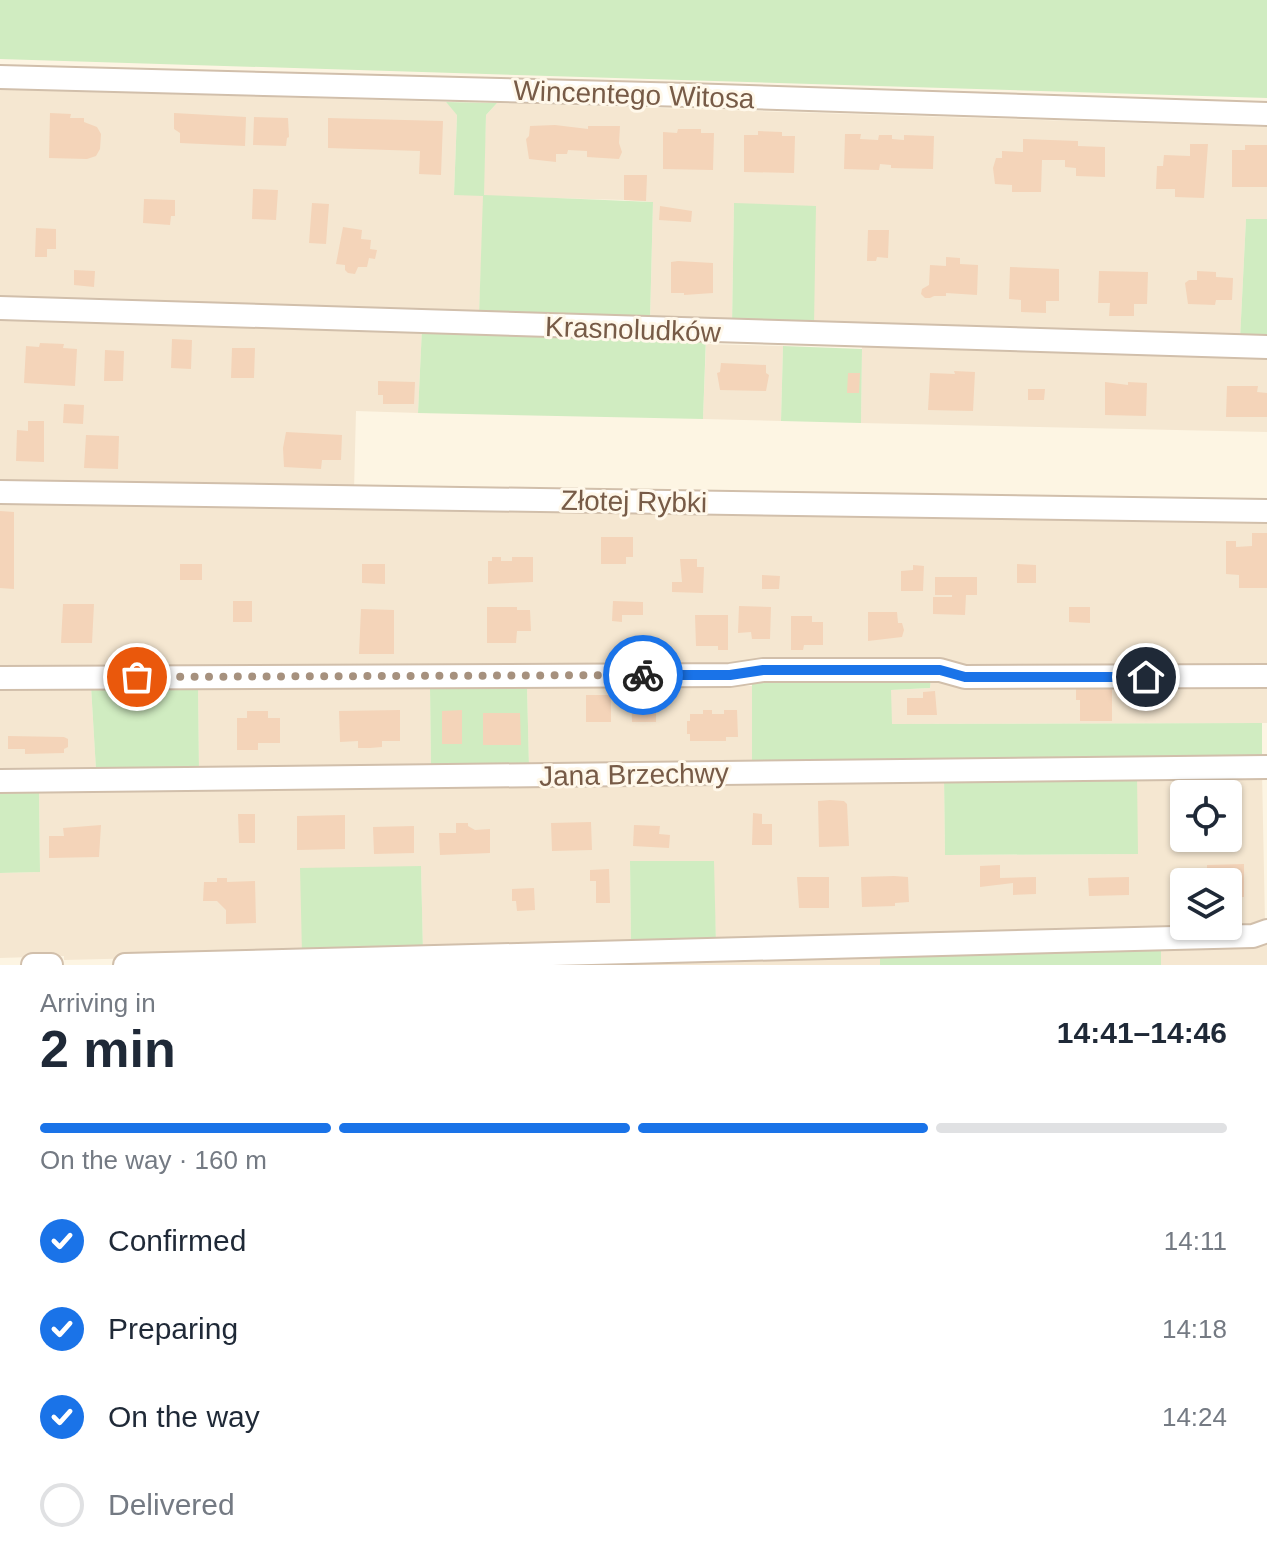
<!DOCTYPE html>
<html lang="en">
<head>
<meta charset="utf-8">
<style>
	:root { --surface:#fff; --page:#f6f6f7; --text:#1f2937; --muted:#747a83; --line:#e0e1e3; --accent:#1a73e8 }
	body { margin:0; font-family:Helvetica,sans-serif; background:var(--page); color:var(--text); height:100vh; display:flex; flex-direction:column; font-size:30px; white-space:nowrap }
	* { box-sizing:border-box; margin:0 }
	p { font-size:26px; color:var(--muted) }
	.icon { flex:none; width:44px; height:44px; fill:none; stroke:currentColor; stroke-width:2; stroke-linecap:round; stroke-linejoin:round }
	.map { position:relative; height:965px; overflow:hidden }
	.sheet { display:flex; flex-direction:column; background:var(--surface); flex:1 }
	.sheet>* { flex:none }
	.fabs { position:absolute; left:1170px; top:780px; display:grid; gap:16px }
	.fabs a { display:grid; place-items:center; width:72px; height:72px; border-radius:8px; background:var(--surface); box-shadow:0 2px 6px #0004; font-size:40px }
	.pin { position:absolute; display:grid; place-items:center; width:68px; height:68px; color:#fff; margin:-34px; border:4px solid #fff; border-radius:50%; box-shadow:0 2px 8px #0007 }
	.courier { position:absolute; display:grid; place-items:center; width:80px; height:80px; margin:-40px; border:6px solid #1a73e8; border-radius:50%; background:#fff; color:#222; box-shadow:0 2px 10px #0007 }
	.head em { font-style:normal; font-weight:700 }
	.head div { display:flex; flex-direction:column-reverse }
	.head { display:flex; align-items:center; justify-content:space-between; height:136px; padding:0 40px }
	h1 { font-size:52px; font-weight:700; line-height:60px }
	.bar { display:grid; grid-template-columns:repeat(4,1fr); gap:12px 8px; align-content:center; height:96px; padding:0 40px }
	.bar i { height:10px; border-radius:6px; background:var(--line) }
	.bar .active { background:var(--accent) }
	.bar p { grid-column:span 4 }
	ol { padding:0 40px; list-style:none }
	li { display:flex; align-items:center; gap:24px; height:88px }
	li p { margin-inline-start:auto }
	li .icon { padding:8px; border-radius:50%; background:var(--accent); color:#fff; stroke-width:4 }
	li:last-child { color:var(--muted) }
	li i { width:44px; height:44px; border:4px solid var(--line); border-radius:50% }
	.map>svg:first-child { display:block }
	.residential { fill:#f5e7d1; fill-rule:evenodd }
	.green { fill:#d0ecc1 }
	.building { fill:#f4d4b9 }
	.lines { fill:none; stroke-linecap:round; stroke-linejoin:round }
	.minor-casing { stroke:#d1bfab; stroke-width:26 }
	.minor { stroke:#fff; stroke-width:22 }
	.done { stroke:#a6917e; stroke-width:8; stroke-dasharray:0 14.4 }
	.route { stroke:#1a73e8; stroke-width:10 }
	.labels { text-anchor:middle; stroke-width:6; stroke-linejoin:round; paint-order:stroke }
	.street-label { font-size:28px; fill:#775b47; stroke:#fff8ea }
</style>
</head>
<body>
<div class="map">
<svg width="1267" height="965" viewBox="0 0 1267 965">
	<rect width="100%" height="100%" fill="#fdf5e3"/>
	<path class="residential" d="M 0,89 L 446,102 L 457,114 L 454,195 L 483,195 L 486,115 L 497,103 L 1267,127 L 1267,219 L 1246,219 L 1240,339 L 814,326 L 734,203 L 732,325 L 650,324 L 653,202 L 624,200 L 484,196 L 479,315 L 0,302 Z
		M 0,314 L 422,328 L 418,413 L 356,411 L 354,491 L 0,484 Z
		M 862,342 L 1267,352 L 1267,432 L 861,423 Z
		M 706,344 L 783,346 L 781,421 L 703,419 Z
		M 0,501 L 1267,519 L 1267,671 L 965,672 L 964,663 L 684,663 L 684,667 L 0,669 Z
		M 931,677 L 1267,685 L 1267,723 L 891,724 L 891,690 L 930,688 Z
		M 0,686 L 91,686 L 96,770 L 0,771 Z
		M 198,686 L 430,688 L 431,767 L 199,770 Z
		M 752,686 L 752,764 L 529,766 L 527,687 Z
		M 1262,772 L 1265,922 L 1256,931 L 716,944 L 713,862 L 630,861 L 631,947 L 423,952 L 421,867 L 302,954 L 64,960 L 64,956 L 0,958 L 0,873 L 40,872 L 39,791 L 944,776 L 945,855 L 1137,854 L 1137,774 ZM 1184,794 L 1228,794 L 1228,838 L 1184,838 ZM 1184,882 L 1228,882 L 1228,926 L 1184,926 Z
		M 1267,940 L 1267,965 L 1161,965 L 1161,943 Z
		M 880,951 L 880,965 L 336,965 Z"/>
	<path class="green" d="M 0,0 L 1267,0 L 1267,98 L 0,59 Z
		M 446,102 L 497,103 L 486,115 L 484,195 L 653,202 L 650,321 L 479,315 L 483,196 L 454,195 L 457,115 Z
		M 734,203 L 816,206 L 814,326 L 732,325 Z
		M 1246,219 L 1267,219 L 1267,340 L 1240,339 Z
		M 422,328 L 706,337 L 703,419 L 418,413 Z
		M 783,346 L 862,349 L 861,423 L 781,421 Z
		M 752,677 L 931,677 L 930,688 L 891,690 L 892,724 L 1262,723 L 1262,758 L 752,764 Z
		M 91,686 L 198,686 L 199,770 L 96,770 Z
		M 527,687 L 529,766 L 431,767 L 430,688 Z
		M 1137,774 L 1138,854 L 945,855 L 944,776 Z
		M 0,791 L 39,791 L 40,872 L 0,873 Z
		M 630,861 L 714,861 L 716,944 L 631,947 Z
		M 421,866 L 423,952 L 302,954 L 300,868 Z
		M 1161,943 L 1161,965 L 880,965 L 880,951 Z"/>
	<path class="building" d="M 50,113 L 71,114 L 70,118 L 84,118 L 84,122 L 97,127 L 101,134 L 100,149 L 96,156 L 87,159 L 49,158 Z
		M 174,113 L 246,117 L 245,146 L 180,143 L 180,133 L 174,129 Z
		M 254,117 L 288,118 L 289,137 L 287,138 L 286,146 L 253,145 Z
		M 328,118 L 443,121 L 441,175 L 419,174 L 420,151 L 328,148 Z
		M 555,125 L 588,129 L 588,126 L 620,126 L 619,143 L 622,152 L 619,159 L 587,157 L 587,151 L 568,150 L 567,154 L 556,154 L 556,162 L 529,159 L 526,139 L 529,136 L 530,126 Z
		M 678,129 L 701,129 L 701,133 L 714,133 L 713,170 L 663,169 L 663,132 L 677,133 Z
		M 758,131 L 782,132 L 782,136 L 795,136 L 794,173 L 744,172 L 744,135 L 758,135 Z
		M 845,134 L 861,134 L 860,139 L 878,140 L 879,135 L 892,135 L 892,139 L 904,140 L 904,135 L 934,136 L 933,169 L 891,168 L 891,165 L 880,164 L 879,170 L 844,169 Z
		M 1023,139 L 1078,141 L 1078,146 L 1105,147 L 1105,177 L 1076,176 L 1076,168 L 1065,167 L 1065,160 L 1042,160 L 1041,192 L 1012,192 L 1012,185 L 995,184 L 993,168 L 996,158 L 1002,158 L 1002,151 L 1023,152 Z
		M 1190,144 L 1208,144 L 1204,198 L 1175,197 L 1175,189 L 1156,189 L 1157,166 L 1163,166 L 1164,155 L 1190,156 Z
		M 1245,145 L 1267,145 L 1267,187 L 1232,187 L 1232,150 L 1245,150 Z
		M 624,175 L 647,175 L 646,201 L 624,200 Z
		M 253,189 L 278,190 L 276,220 L 252,219 Z
		M 144,199 L 175,200 L 175,216 L 171,216 L 170,225 L 143,223 Z
		M 312,203 L 329,204 L 326,244 L 309,243 Z
		M 660,206 L 692,211 L 691,222 L 659,220 Z
		M 343,227 L 362,230 L 361,239 L 371,240 L 370,249 L 377,250 L 375,259 L 369,258 L 367,267 L 358,267 L 355,274 L 348,273 L 345,270 L 345,265 L 336,264 Z
		M 36,228 L 56,229 L 56,249 L 47,249 L 47,257 L 35,257 Z
		M 868,230 L 889,230 L 888,258 L 877,257 L 876,261 L 867,261 Z
		M 946,257 L 960,258 L 960,264 L 978,265 L 977,295 L 946,293 L 946,296 L 934,296 L 930,298 L 925,298 L 921,294 L 922,289 L 929,285 L 930,265 L 946,266 Z
		M 678,261 L 713,263 L 713,293 L 684,295 L 684,293 L 671,293 L 671,262 Z
		M 1010,267 L 1059,269 L 1059,301 L 1046,301 L 1046,313 L 1021,312 L 1021,300 L 1009,299 Z
		M 74,270 L 95,271 L 94,287 L 74,285 Z
		M 1099,271 L 1148,272 L 1147,304 L 1134,304 L 1134,316 L 1109,316 L 1110,303 L 1098,303 Z
		M 1197,271 L 1216,272 L 1216,277 L 1233,278 L 1232,300 L 1216,300 L 1215,305 L 1188,304 L 1185,283 L 1189,280 L 1197,280 Z
		M 172,339 L 192,340 L 191,369 L 171,368 Z
		M 40,343 L 64,344 L 63,348 L 77,349 L 75,386 L 24,383 L 26,346 L 39,347 Z
		M 232,348 L 255,348 L 254,378 L 231,378 Z
		M 105,350 L 124,351 L 123,381 L 104,381 Z
		M 721,363 L 766,365 L 766,373 L 769,375 L 766,391 L 720,390 L 717,373 L 720,372 Z
		M 954,371 L 975,372 L 973,411 L 928,410 L 930,373 L 955,374 Z
		M 848,373 L 860,373 L 859,393 L 847,393 Z
		M 378,381 L 415,382 L 414,404 L 383,404 L 383,395 L 378,395 Z
		M 1105,382 L 1128,385 L 1128,382 L 1147,383 L 1146,416 L 1105,415 Z
		M 1227,386 L 1258,386 L 1257,392 L 1267,393 L 1267,417 L 1226,417 Z
		M 1028,389 L 1045,389 L 1044,400 L 1028,400 Z
		M 64,404 L 84,405 L 83,424 L 63,423 Z
		M 28,421 L 44,421 L 44,462 L 16,461 L 17,430 L 28,431 Z
		M 286,432 L 342,435 L 341,460 L 322,460 L 321,469 L 284,467 L 283,448 Z
		M 86,435 L 119,436 L 118,469 L 84,468 Z
		M 0,511 L 14,512 L 14,589 L 0,588 Z
		M 1252,533 L 1267,533 L 1267,588 L 1239,588 L 1239,575 L 1226,574 L 1226,541 L 1236,541 L 1236,547 L 1252,546 Z
		M 601,537 L 633,537 L 633,557 L 626,557 L 626,564 L 601,564 Z
		M 492,557 L 501,557 L 501,561 L 512,561 L 512,557 L 533,557 L 533,582 L 488,584 L 488,561 L 492,561 Z
		M 680,559 L 697,559 L 697,567 L 704,567 L 703,593 L 672,592 L 672,582 L 682,582 Z
		M 180,564 L 202,564 L 202,580 L 180,580 Z
		M 362,564 L 385,564 L 385,584 L 362,583 Z
		M 1017,564 L 1036,565 L 1036,583 L 1017,583 Z
		M 913,565 L 924,566 L 923,591 L 901,591 L 901,571 L 913,570 Z
		M 762,575 L 780,576 L 779,589 L 762,589 Z
		M 935,577 L 977,577 L 977,595 L 966,595 L 965,615 L 933,614 L 933,597 L 952,597 L 952,595 L 935,595 Z
		M 233,601 L 252,601 L 252,622 L 233,622 Z
		M 613,601 L 643,602 L 643,615 L 622,615 L 622,622 L 612,621 Z
		M 63,604 L 94,604 L 92,643 L 61,643 Z
		M 739,606 L 771,607 L 770,639 L 752,639 L 751,632 L 738,633 Z
		M 487,607 L 517,607 L 517,610 L 530,610 L 531,631 L 517,631 L 516,643 L 487,643 Z
		M 1069,607 L 1090,607 L 1090,623 L 1069,622 Z
		M 361,609 L 394,610 L 394,654 L 359,654 Z
		M 868,612 L 897,612 L 898,623 L 902,623 L 904,630 L 902,637 L 868,641 Z
		M 695,615 L 728,615 L 728,650 L 718,650 L 718,646 L 696,646 Z
		M 791,616 L 812,616 L 812,622 L 823,622 L 823,645 L 804,645 L 803,650 L 791,650 Z
		M 656,686 L 656,722 L 632,722 L 631,687 Z
		M 1076,689 L 1112,689 L 1112,721 L 1080,721 L 1080,700 L 1076,700 Z
		M 935,691 L 937,715 L 907,715 L 907,698 L 923,698 L 923,692 Z
		M 586,695 L 611,695 L 611,722 L 586,722 Z
		M 400,710 L 400,741 L 382,741 L 382,747 L 370,748 L 358,748 L 358,741 L 340,742 L 339,711 Z
		M 462,710 L 462,744 L 442,744 L 442,711 Z
		M 703,710 L 712,710 L 712,714 L 724,714 L 724,710 L 737,710 L 738,737 L 726,737 L 726,741 L 690,741 L 690,734 L 687,734 L 687,721 L 690,721 L 690,714 L 703,714 Z
		M 247,711 L 268,711 L 268,718 L 280,718 L 280,743 L 258,743 L 258,750 L 237,750 L 237,718 L 247,718 Z
		M 483,713 L 520,713 L 521,745 L 483,745 Z
		M 8,736 L 64,737 L 68,739 L 68,747 L 64,749 L 64,753 L 25,754 L 25,749 L 8,749 Z
		M 1170,788 L 1186,788 L 1184,831 L 1170,831 Z
		M 830,800 L 844,801 L 847,804 L 849,846 L 819,847 L 818,801 Z
		M 753,813 L 762,814 L 762,824 L 772,824 L 772,845 L 752,845 Z
		M 238,814 L 255,814 L 255,843 L 239,843 Z
		M 345,815 L 345,849 L 297,850 L 297,816 Z
		M 591,822 L 592,850 L 552,851 L 551,823 Z
		M 456,823 L 468,823 L 468,826 L 475,830 L 490,829 L 490,853 L 440,855 L 439,833 L 456,833 Z
		M 101,825 L 99,857 L 49,858 L 49,836 L 64,836 L 63,828 Z
		M 634,825 L 660,826 L 659,834 L 670,835 L 669,848 L 633,846 Z
		M 414,826 L 414,853 L 374,854 L 373,827 Z
		M 1244,864 L 1244,897 L 1240,897 L 1240,912 L 1228,912 L 1228,882 L 1207,882 L 1207,865 Z
		M 1000,865 L 1000,878 L 1036,877 L 1036,894 L 1013,895 L 1013,883 L 980,887 L 980,866 Z
		M 609,869 L 610,903 L 596,903 L 596,881 L 590,881 L 590,870 Z
		M 894,876 L 908,877 L 909,902 L 895,903 L 895,906 L 862,907 L 861,877 Z
		M 797,877 L 829,877 L 829,908 L 799,908 Z
		M 1129,877 L 1129,895 L 1089,896 L 1088,878 Z
		M 217,878 L 227,878 L 227,882 L 255,881 L 256,923 L 226,924 L 226,910 L 217,901 L 203,901 L 204,882 L 217,882 Z
		M 534,888 L 535,910 L 517,911 L 516,901 L 512,901 L 512,889 Z"/>
	<g class="lines">
		<defs>
			<path id="minor" d="M 0,77 L 688,95 L 1267,114
				M 0,308 L 1267,347
				M 0,492 L 1267,511
				M 0,678 L 730,675 L 763,670 L 940,670 L 965,677 L 1267,676
				M 0,781 L 1267,767
				M 33,965 L 51,965
				M 125,965 L 1253,936 L 1267,931"/>
		</defs>
		<use href="#minor" class="minor-casing"/>
		<use href="#minor" class="minor"/>
	</g>
	<g class="lines">
		<path class="done" d="M 137,677 L 643,675"/>
		<path class="route" d="M 643,675 L 730,675 L 763,670 L 940,670 L 965,677 L 1146,677"/>
	</g>
	<g class="labels">
		<g class="street-label">
			<text transform="translate(634 94) rotate(2)" y="10">Wincentego Witosa</text>
			<text transform="translate(633 329) rotate(2)" y="10">Krasnoludków</text>
			<text transform="translate(634 501) rotate(1)" y="10">Złotej Rybki</text>
			<text transform="translate(634 774) rotate(-1)" y="10">Jana Brzechwy</text>
		</g>
	</g>
</svg>
<div class="fabs">
<a><svg class="icon" aria-label="locate" viewBox="0 0 24 24"><circle cx="12" cy="12" r="6"/><path d="M12 2v4M12 18v4M2 12h4M18 12h4"/></svg></a>
<a><svg class="icon" aria-label="layers" viewBox="0 0 24 24"><path d="M12 4l9 5-9 5-9-5zM3 14l9 5 9-5"/></svg></a>
</div>
<div class="pin" style="left:137px;top:677px;background:#ea580c"><svg class="icon" aria-label="bag" viewBox="0 0 24 24"><path d="M5 8h14l-1 12H6zM9 8a3 3 0 0 1 6 0"/></svg></div>
<div class="pin" style="left:1146px;top:677px;background:#1f2937"><svg class="icon" aria-label="home" viewBox="0 0 24 24"><path d="M3 11l9-7 9 7M6 9v11h12V9"/></svg></div>
<div class="courier" style="left:643px;top:675px"><svg class="icon" aria-label="bike" viewBox="0 0 24 24"><circle cx="6" cy="16" r="4"/><circle cx="18" cy="16" r="4"/><path d="M6 16l4-8h5l3 8M10 8l3 8H6M13 5h3"/></svg></div>
</div>
<section class="sheet">
<div class="head"><div><h1>2 min</h1><p>Arriving in</p></div><em>14:41–14:46</em></div>
<div class="bar"><i class="active"></i><i class="active"></i><i class="active"></i><i></i><p>On the way · 160 m</p></div>
<ol>
<li><svg class="icon" aria-label="check" viewBox="0 0 24 24"><path d="M5 12l5 5 9-10"/></svg>Confirmed<p>14:11</p></li>
<li><svg class="icon" aria-label="check" viewBox="0 0 24 24"><path d="M5 12l5 5 9-10"/></svg>Preparing<p>14:18</p></li>
<li><svg class="icon" aria-label="check" viewBox="0 0 24 24"><path d="M5 12l5 5 9-10"/></svg>On the way<p>14:24</p></li>
<li><i></i>Delivered</li>
</ol>
</section>
</body>
</html>
